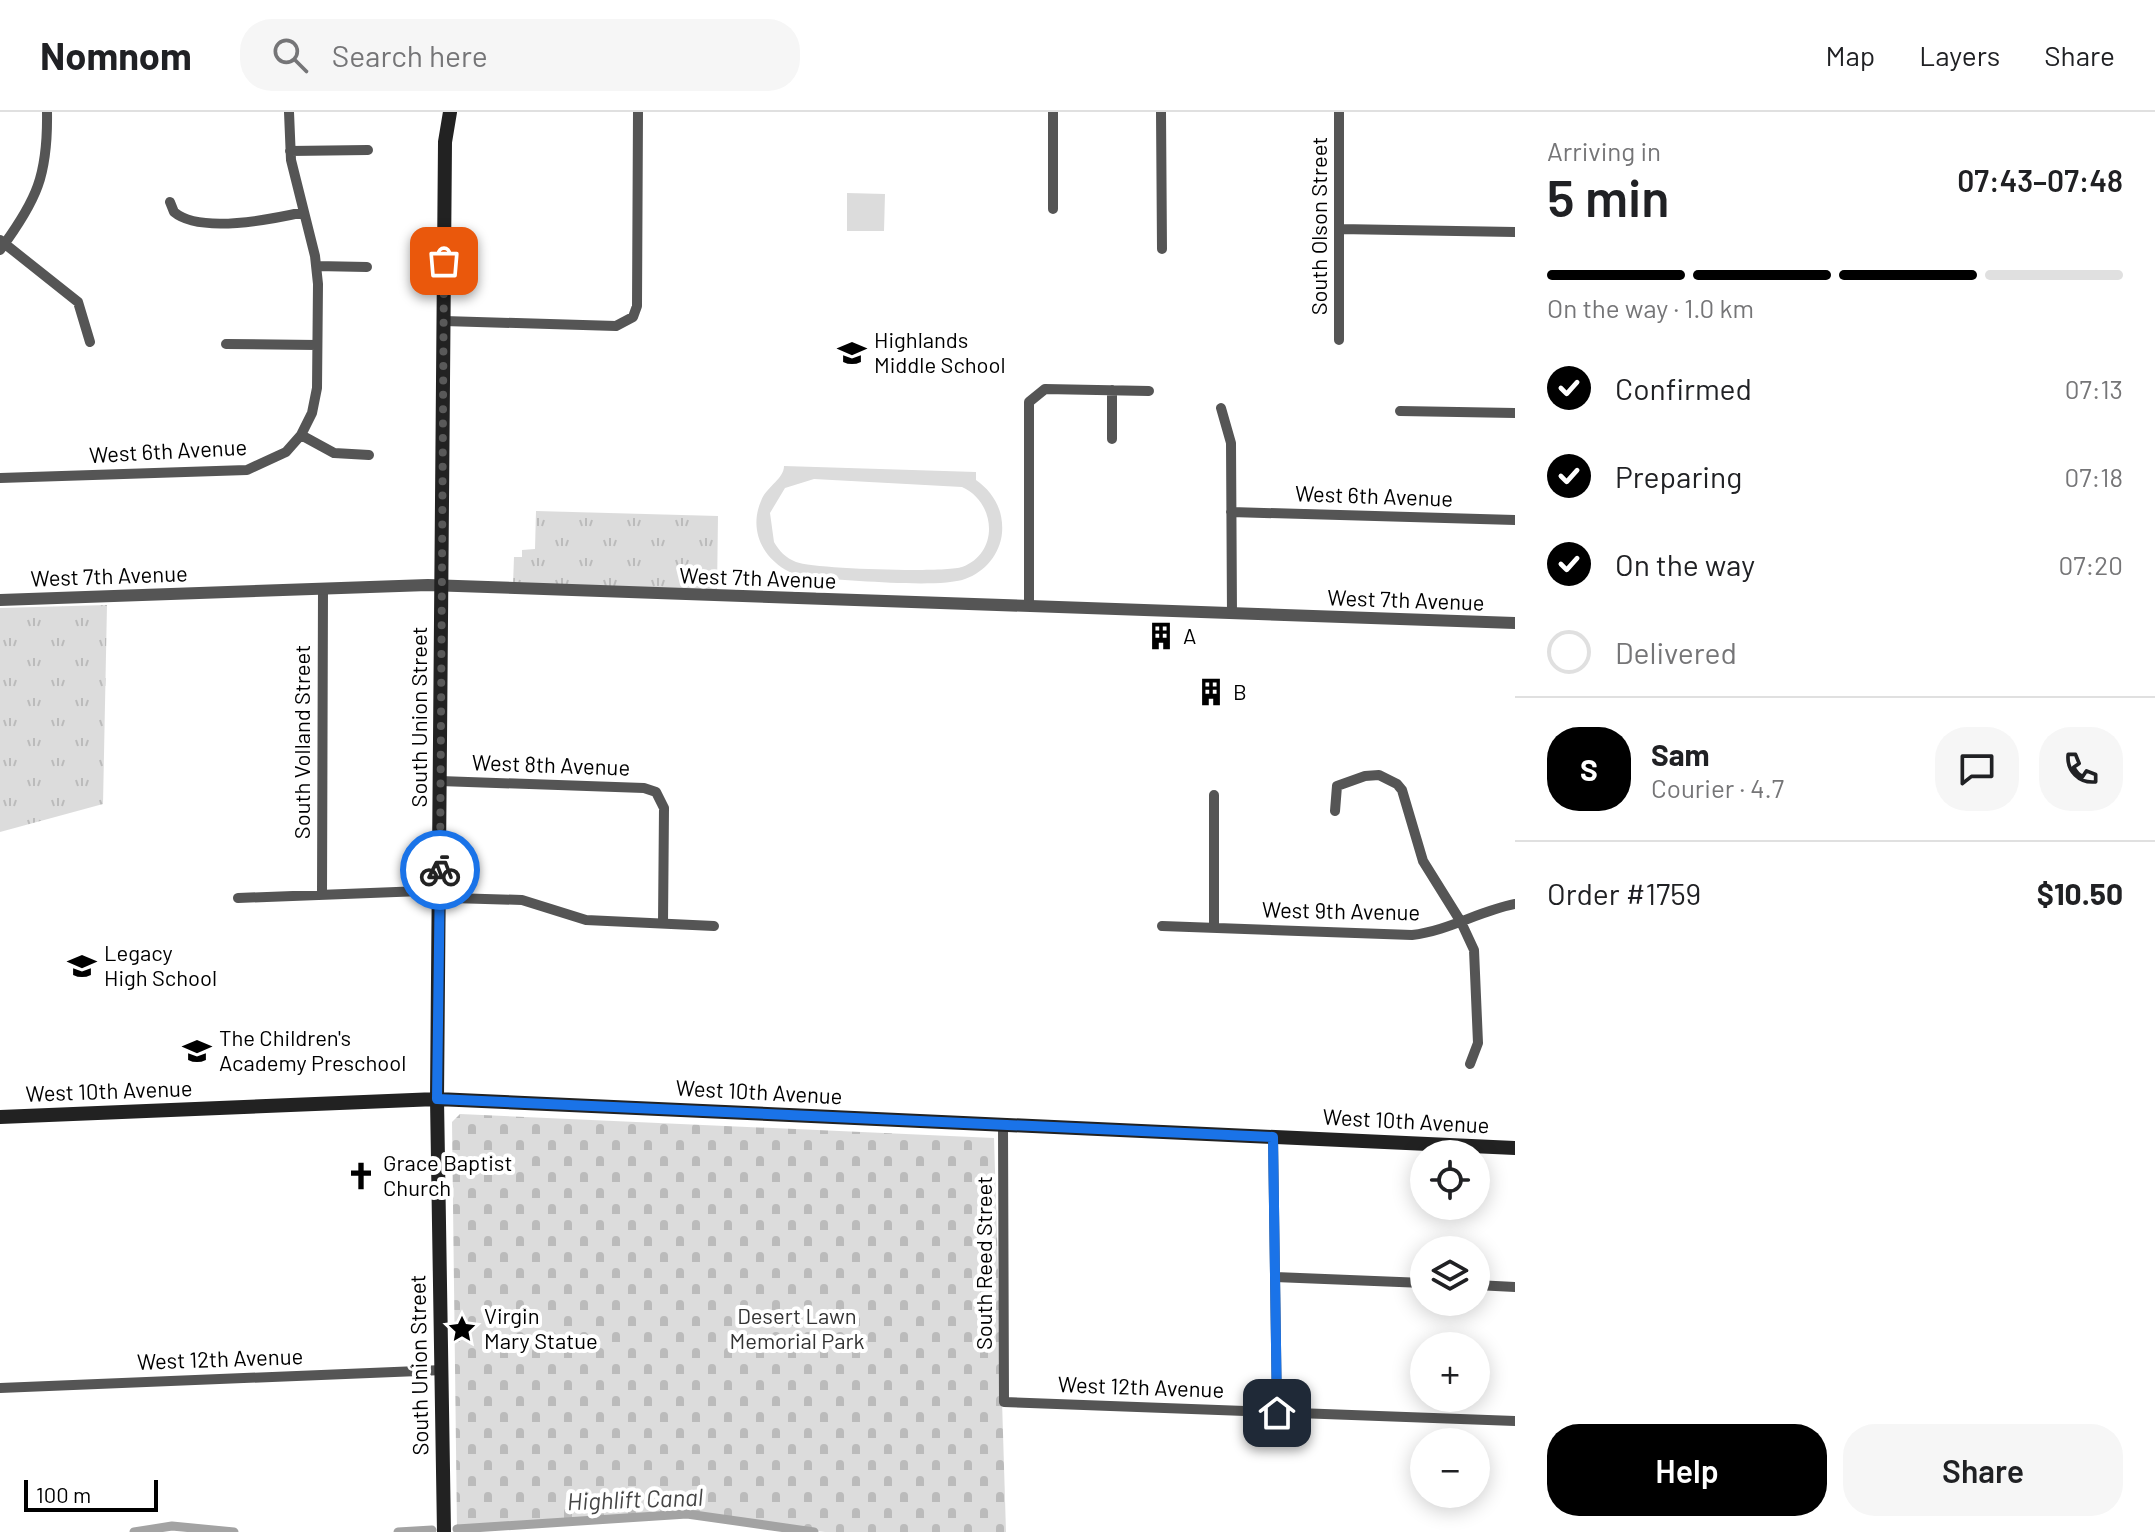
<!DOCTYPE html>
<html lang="en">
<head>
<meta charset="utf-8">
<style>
	:root { --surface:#fff; --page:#f6f6f6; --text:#202124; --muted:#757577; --line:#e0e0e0; --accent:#000 }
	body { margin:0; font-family:Barlow,sans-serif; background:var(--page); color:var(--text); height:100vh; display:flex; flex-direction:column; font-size:30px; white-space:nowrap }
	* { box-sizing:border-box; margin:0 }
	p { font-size:26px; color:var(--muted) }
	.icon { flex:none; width:44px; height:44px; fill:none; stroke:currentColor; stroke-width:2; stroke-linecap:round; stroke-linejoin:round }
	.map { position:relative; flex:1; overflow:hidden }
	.drawer { display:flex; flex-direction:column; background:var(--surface); width:640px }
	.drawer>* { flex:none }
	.fabs { position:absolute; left:1410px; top:1028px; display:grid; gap:16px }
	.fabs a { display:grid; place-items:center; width:80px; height:80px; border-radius:50%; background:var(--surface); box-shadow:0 4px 20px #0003; font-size:40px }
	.scale { position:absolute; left:24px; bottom:20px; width:134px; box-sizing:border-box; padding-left:8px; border:4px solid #000; border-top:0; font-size:22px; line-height:28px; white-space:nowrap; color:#000; -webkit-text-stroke:6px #fff; paint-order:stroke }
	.pin { position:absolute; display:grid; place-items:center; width:68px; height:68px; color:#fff; margin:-34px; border-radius:16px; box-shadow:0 4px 12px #0006 }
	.courier { position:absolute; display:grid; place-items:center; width:80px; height:80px; margin:-40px; border:6px solid #1a73e8; border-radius:50%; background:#fff; color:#222; box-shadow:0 2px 10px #0007 }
	.overview em { font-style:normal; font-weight:600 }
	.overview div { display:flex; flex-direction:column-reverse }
	.overview { display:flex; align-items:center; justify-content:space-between; height:136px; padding:0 32px }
	h1 { font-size:52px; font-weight:600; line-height:60px }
	.bar { display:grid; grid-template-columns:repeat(4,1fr); gap:12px 8px; align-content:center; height:96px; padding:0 32px }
	.bar i { height:10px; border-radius:6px; background:var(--line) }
	.bar .selected { background:var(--accent) }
	.bar p { grid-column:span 4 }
	.line { display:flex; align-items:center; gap:20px; padding:0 32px; border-top:2px solid var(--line) }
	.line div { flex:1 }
	.round { display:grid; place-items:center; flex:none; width:84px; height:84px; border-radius:32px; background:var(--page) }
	ol { padding:0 32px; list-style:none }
	li { display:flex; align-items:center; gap:24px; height:88px }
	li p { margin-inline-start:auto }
	li .icon { padding:8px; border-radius:50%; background:var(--accent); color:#fff; stroke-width:4 }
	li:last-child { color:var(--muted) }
	li i { width:44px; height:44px; border:4px solid var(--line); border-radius:50% }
	.cta { display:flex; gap:16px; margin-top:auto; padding:16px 32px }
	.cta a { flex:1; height:92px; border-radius:32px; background:var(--accent); color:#fff; font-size:32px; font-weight:600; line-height:92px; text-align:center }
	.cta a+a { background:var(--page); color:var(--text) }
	header { display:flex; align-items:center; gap:48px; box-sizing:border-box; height:112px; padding:0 40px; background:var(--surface); border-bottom:2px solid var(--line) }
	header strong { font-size:38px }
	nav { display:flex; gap:44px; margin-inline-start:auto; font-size:28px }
	.search { width:560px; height:72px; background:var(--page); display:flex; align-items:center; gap:20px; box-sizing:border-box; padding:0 28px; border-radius:32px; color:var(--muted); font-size:30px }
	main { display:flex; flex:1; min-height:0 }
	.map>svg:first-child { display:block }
	.grass { fill:url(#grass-tufts) }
	.cemetery { fill:url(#cemetery-stones) }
	.green { fill:#dcdcdc; fill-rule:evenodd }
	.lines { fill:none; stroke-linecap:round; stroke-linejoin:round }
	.canal { stroke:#a3a3a3; stroke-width:9 }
	.minor { stroke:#555; stroke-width:10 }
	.tertiary { stroke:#555; stroke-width:12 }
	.secondary { stroke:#222; stroke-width:14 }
	.done { stroke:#595959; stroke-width:8; stroke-dasharray:0 14.4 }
	.route { stroke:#1a73e8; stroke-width:10 }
	.labels { text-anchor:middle; stroke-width:8; stroke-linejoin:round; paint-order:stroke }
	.street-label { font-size:22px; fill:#000; stroke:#fff }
	.poi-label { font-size:22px; fill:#000; stroke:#fff; text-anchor:start }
	.park-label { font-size:22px; fill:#333; stroke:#fff }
	.water-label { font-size:24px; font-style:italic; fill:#444; stroke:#fff }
</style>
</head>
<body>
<header>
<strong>Nomnom</strong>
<div class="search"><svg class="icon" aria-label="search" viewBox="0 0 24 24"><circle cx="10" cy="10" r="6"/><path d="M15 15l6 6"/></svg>Search here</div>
<nav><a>Map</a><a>Layers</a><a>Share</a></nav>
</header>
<main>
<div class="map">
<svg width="1515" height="1420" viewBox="0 0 1515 1420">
	<defs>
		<pattern id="grass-tufts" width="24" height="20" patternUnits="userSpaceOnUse" patternTransform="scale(2)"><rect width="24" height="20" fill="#dcdcdc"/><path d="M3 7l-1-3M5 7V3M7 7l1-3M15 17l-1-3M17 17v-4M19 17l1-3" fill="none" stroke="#bbb"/></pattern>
		<pattern id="cemetery-stones" width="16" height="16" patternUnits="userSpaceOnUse" patternTransform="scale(2)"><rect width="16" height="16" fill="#dcdcdc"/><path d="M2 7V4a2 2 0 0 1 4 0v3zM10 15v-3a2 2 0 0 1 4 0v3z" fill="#bbb"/></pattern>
	</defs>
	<rect width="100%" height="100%" fill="#fff"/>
	<path class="grass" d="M 536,399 L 718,404 L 717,479 L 513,473 L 514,445 L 522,445 L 522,438 L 535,437 Z
		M 107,493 L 103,692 L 0,720 L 0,496 Z"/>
	<path class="cemetery" d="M 460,1002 L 994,1026 L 1006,1420 L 825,1420 L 683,1404 L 457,1417 L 452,1010 Z"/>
	<path class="green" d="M 847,81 L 885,82 L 884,119 L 847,119 Z
		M 784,354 L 976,360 L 976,368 C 993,380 1004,398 1002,421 C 1000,442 985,460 965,467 C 937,477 844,467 810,466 C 773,461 745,426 761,389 C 766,375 784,367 784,354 ZM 814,367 L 962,375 C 996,390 1000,441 962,455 C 945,461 814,457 796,450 C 786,446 779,439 774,430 L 770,401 L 785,376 Z"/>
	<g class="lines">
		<path class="canal" d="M 457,1417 L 687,1402 L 814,1420
			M 134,1420 L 172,1414 L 234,1420
			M 398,1420 L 432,1418"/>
		<path class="minor" d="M 1161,0 L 1162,137
			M 1339,0 L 1339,228
			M 290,39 L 368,38
			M 170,90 L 174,100 C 200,122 273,107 304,100
			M 1053,97 L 1053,0
			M 1339,117 L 1515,120
			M 0,128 L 78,190 L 90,230
			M 0,138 C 37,88 48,63 47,0
			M 316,154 L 367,155
			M 444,209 L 616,214 L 633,205 L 637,194 L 638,0
			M 226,232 L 317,233
			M 1112,278 L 1112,327
			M 1221,296 L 1231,331 L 1232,502
			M 1400,299 L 1515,301
			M 301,323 L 334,341 L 369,343
			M 0,366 L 247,358 L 286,340 L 301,323 L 312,301 L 317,276 L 318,172 L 315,144 L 291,48 L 289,0
			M 1231,400 L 1515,408
			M 1029,494 L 1029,290 L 1045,277 L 1149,279
			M 440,669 L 644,676 L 656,680 L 664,696 L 663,811
			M 1214,683 L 1214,816
			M 1335,699 L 1337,674 L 1365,664 L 1379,663 L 1397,672 L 1402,678 L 1423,749 L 1461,810 L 1474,838 L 1478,931 L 1470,952
			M 322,783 L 323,478
			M 238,786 L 422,779 L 452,786 L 522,788 L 586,808 L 714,814
			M 1162,814 L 1412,823 C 1448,819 1479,799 1515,792
			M 1003,1013 L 1004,1290 L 1515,1309
			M 1273,1025 L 1277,1301
			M 1275,1165 L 1424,1171
			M 1476,1173 L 1515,1175
			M 0,1276 L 443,1258"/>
		<path class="tertiary" d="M 0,488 L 428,473 L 1515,511"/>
		<path class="secondary" d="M 0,1005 L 437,987 L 1515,1036
			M 444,1420 L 437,987 L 445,30 L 450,0"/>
	</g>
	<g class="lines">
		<path class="done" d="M 440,758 L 444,149"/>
		<path class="route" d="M 440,758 L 437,987 L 1273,1025 L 1277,1301"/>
	</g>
	<defs>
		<symbol id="school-bare" viewBox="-9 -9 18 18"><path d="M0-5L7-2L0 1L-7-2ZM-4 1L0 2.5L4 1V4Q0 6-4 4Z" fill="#000" stroke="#fff" stroke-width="2.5" paint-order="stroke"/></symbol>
		<symbol id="building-bare" viewBox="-9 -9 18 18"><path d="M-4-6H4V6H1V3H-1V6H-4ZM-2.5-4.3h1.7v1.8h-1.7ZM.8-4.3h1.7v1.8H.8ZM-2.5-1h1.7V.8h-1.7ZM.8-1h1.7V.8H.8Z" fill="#000" stroke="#fff" stroke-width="2.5" paint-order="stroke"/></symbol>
		<symbol id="church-bare" viewBox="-9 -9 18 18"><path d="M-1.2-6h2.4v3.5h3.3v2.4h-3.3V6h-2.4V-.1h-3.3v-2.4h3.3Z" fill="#000" stroke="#fff" stroke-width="2.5" paint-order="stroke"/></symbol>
		<symbol id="sight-bare" viewBox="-9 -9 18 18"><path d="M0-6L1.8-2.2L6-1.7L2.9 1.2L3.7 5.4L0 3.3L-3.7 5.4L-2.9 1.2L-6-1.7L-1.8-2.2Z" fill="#000" stroke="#fff" stroke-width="2.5" paint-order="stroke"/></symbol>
	</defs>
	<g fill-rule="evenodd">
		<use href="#school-bare" x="832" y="221" width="40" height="40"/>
		<use href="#building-bare" x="1141" y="504" width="40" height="40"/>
		<use href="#building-bare" x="1191" y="560" width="40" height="40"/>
		<use href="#school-bare" x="62" y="834" width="40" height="40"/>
		<use href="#school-bare" x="177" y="919" width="40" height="40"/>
		<use href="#church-bare" x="341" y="1044" width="40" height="40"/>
		<use href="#sight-bare" x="442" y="1197" width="40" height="40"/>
	</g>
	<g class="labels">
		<g class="street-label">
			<text transform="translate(1319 114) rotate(-90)" y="8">South Olson Street</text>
			<text transform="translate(168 339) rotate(-3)" y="8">West 6th Avenue</text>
			<text transform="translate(1374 384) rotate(2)" y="8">West 6th Avenue</text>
			<text transform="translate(109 464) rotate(-2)" y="8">West 7th Avenue</text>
			<text transform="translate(758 466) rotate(2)" y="8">West 7th Avenue</text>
			<text transform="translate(1406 488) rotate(2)" y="8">West 7th Avenue</text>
			<text transform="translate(419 605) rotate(-90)" y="8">South Union Street</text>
			<text transform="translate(302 630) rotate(-90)" y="8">South Volland Street</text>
			<text transform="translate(551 653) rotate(2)" y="8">West 8th Avenue</text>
			<text transform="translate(1341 799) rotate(1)" y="8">West 9th Avenue</text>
			<text transform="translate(109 979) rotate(-2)" y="8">West 10th Avenue</text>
			<text transform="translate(759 980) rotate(3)" y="8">West 10th Avenue</text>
			<text transform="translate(1406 1009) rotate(3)" y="8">West 10th Avenue</text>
			<text transform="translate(984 1151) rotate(-90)" y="8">South Reed Street</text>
			<text transform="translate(220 1247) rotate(-2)" y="8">West 12th Avenue</text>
			<text transform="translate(419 1253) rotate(-91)" y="8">South Union Street</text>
			<text transform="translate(1141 1275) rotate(2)" y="8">West 12th Avenue</text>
		</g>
		<g class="poi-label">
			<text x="874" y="236">Highlands<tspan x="874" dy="25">Middle School</tspan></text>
			<text x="1183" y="532">A</text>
			<text x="1233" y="588">B</text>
			<text x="104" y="849">Legacy<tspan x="104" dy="25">High School</tspan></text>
			<text x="219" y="934">The Children's<tspan x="219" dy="25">Academy Preschool</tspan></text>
			<text x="383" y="1059">Grace Baptist<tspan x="383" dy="25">Church</tspan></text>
			<text x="484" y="1212">Virgin<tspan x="484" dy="25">Mary Statue</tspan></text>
		</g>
		<g class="park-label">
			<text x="797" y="1212">Desert Lawn<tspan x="797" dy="25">Memorial Park</tspan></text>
		</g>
		<g class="water-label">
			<text transform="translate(635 1388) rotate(-2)" y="8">Highlift Canal</text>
		</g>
	</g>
</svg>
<div class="fabs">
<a><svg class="icon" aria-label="locate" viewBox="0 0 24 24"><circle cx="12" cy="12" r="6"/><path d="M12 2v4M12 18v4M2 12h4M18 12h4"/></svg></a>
<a><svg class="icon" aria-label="layers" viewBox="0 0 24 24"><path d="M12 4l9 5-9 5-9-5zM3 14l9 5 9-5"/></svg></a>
<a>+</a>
<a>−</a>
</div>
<div class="scale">100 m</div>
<div class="pin" style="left:444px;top:149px;background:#ea580c"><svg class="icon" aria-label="bag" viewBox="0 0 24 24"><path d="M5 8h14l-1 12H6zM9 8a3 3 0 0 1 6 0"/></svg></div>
<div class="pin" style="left:1277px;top:1301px;background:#1f2937"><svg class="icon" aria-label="home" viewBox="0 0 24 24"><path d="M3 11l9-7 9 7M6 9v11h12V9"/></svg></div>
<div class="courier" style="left:440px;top:758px"><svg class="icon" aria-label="bike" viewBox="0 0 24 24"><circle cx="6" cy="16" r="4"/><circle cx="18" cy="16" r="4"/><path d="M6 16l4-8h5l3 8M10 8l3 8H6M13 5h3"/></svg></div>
</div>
<section class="drawer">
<div class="overview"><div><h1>5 min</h1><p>Arriving in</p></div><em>07:43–07:48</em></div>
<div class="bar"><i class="selected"></i><i class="selected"></i><i class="selected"></i><i></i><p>On the way · 1.0 km</p></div>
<ol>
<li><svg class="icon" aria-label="check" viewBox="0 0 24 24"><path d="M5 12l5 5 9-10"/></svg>Confirmed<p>07:13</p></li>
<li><svg class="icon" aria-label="check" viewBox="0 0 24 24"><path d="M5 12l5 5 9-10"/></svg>Preparing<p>07:18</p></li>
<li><svg class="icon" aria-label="check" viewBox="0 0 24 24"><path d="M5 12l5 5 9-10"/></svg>On the way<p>07:20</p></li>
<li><i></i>Delivered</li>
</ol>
<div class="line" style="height:144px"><b class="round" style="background:var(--accent);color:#fff">S</b><div><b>Sam</b><p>Courier · 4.7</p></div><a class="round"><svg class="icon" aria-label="chat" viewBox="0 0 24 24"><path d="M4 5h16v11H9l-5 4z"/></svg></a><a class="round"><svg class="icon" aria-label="phone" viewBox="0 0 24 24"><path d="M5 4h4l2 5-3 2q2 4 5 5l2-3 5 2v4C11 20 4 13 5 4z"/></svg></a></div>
<div class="line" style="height:104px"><div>Order #1759</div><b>$10.50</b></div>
<div class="cta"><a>Help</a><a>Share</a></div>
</section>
</main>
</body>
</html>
